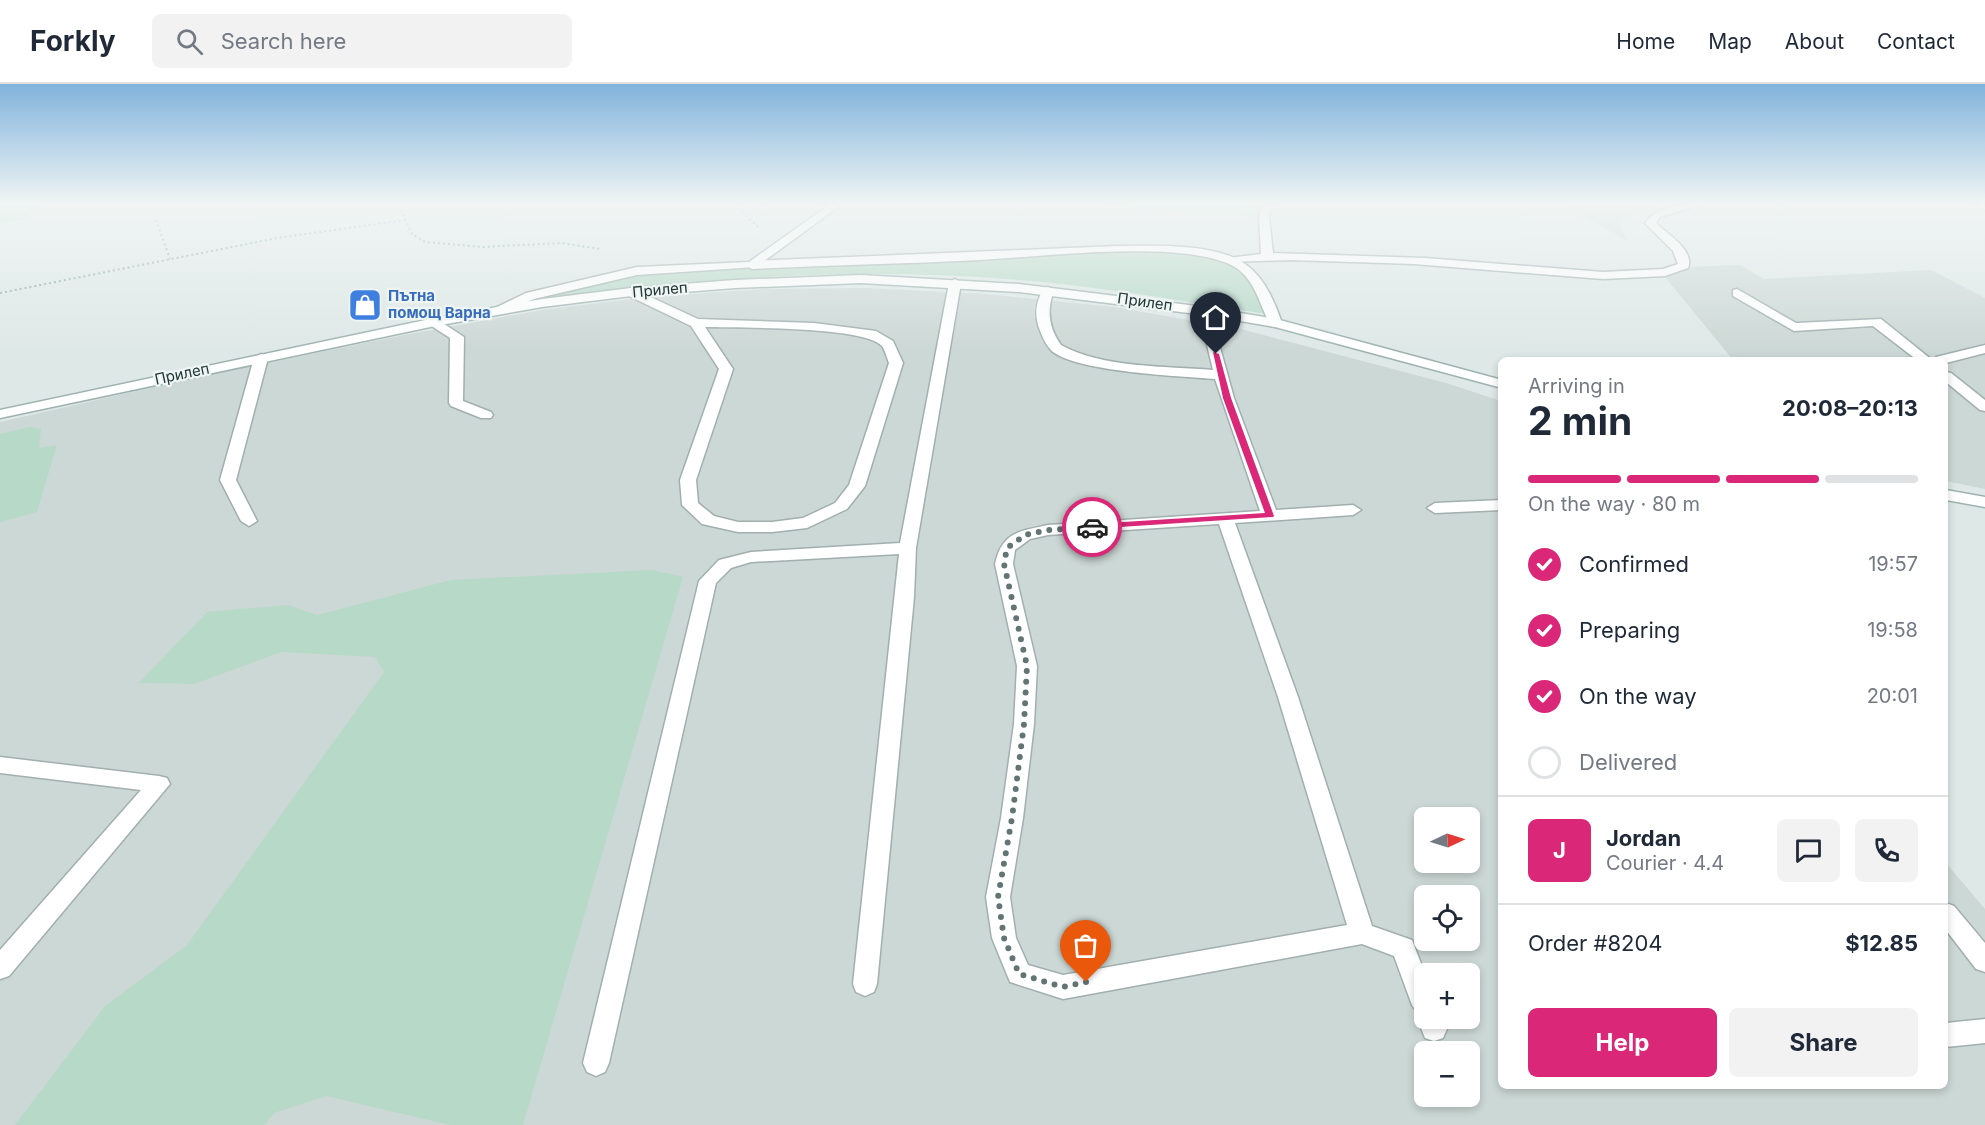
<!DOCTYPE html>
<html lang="en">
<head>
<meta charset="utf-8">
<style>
	:root { --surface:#fff; --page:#f2f2f3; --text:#1f2937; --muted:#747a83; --line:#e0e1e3; --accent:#db2777 }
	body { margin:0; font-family:Inter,sans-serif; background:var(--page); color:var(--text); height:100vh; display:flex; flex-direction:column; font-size:22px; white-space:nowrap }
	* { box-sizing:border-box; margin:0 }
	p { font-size:20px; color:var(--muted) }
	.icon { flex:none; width:33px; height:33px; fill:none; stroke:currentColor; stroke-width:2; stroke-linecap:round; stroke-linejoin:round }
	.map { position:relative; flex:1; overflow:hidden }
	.details { position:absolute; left:1498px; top:273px; width:450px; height:732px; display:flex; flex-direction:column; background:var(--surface); border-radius:9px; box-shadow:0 3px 9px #0003 }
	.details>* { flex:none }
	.needle { width:39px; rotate:86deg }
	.tools { position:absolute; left:1414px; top:723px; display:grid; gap:12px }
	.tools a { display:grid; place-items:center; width:66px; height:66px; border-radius:9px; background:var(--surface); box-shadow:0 3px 9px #0003; font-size:30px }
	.pin { position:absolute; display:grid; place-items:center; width:51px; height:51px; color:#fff; margin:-62px -26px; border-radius:50% 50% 50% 0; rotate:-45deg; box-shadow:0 0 6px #0007 }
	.pin .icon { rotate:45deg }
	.courier { position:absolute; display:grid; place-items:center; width:60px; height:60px; margin:-30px; border:4px solid #db2777; border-radius:50%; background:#fff; color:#222; box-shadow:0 2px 8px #0007 }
	.summary em { font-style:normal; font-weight:700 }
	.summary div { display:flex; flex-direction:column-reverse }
	.summary { display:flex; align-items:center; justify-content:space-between; height:102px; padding:0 30px }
	h1 { font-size:39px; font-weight:700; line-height:45px }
	.bar { display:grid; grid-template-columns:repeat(4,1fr); gap:9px 6px; align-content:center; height:72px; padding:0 30px }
	.bar i { height:8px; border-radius:4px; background:var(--line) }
	.bar .selected { background:var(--accent) }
	.bar p { grid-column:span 4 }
	.line { display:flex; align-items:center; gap:15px; padding:0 30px; border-top:2px solid var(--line) }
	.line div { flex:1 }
	.round { display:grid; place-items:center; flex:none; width:63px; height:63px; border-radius:9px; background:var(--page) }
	ol { padding:0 30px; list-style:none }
	li { display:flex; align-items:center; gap:18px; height:66px }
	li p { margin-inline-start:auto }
	li .icon { padding:6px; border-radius:50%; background:var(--accent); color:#fff; stroke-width:4 }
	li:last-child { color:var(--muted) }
	li i { width:33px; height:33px; border:3px solid var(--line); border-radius:50% }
	.cta { display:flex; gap:12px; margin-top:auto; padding:12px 30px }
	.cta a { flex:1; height:69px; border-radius:9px; background:var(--accent); color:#fff; font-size:24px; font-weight:700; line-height:69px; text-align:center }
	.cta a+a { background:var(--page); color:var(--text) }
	header { display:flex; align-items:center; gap:36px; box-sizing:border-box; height:84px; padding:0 30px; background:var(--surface); border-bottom:2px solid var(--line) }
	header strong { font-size:28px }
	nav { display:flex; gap:33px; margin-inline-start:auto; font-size:21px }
	.search { width:420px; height:54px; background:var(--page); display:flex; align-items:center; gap:15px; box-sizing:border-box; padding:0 21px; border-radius:9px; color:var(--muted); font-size:22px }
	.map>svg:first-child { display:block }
	.built { fill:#ccd8d5; fill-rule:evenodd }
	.green { fill:#b7d9c8 }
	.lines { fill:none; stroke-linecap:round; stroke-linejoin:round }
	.lane-casing { stroke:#a1afae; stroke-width:3 }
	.street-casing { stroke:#a1afae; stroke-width:3 }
	.secondary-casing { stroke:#9eb3b0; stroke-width:3 }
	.path { stroke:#80aaa6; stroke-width:2; stroke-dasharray:2 3; stroke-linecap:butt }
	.lane { fill:#fff; fill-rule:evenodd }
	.street { fill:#fff; fill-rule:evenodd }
	.secondary { fill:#fff; fill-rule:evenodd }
	.route { fill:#db2777 }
	.done { stroke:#627574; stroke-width:6; stroke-dasharray:0 10.8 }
	.labels { text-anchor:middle; stroke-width:4.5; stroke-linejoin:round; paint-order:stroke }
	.far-street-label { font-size:15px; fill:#203736; stroke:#eef5f3 }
	.far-shop-label { font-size:15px; font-weight:bold; fill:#366cbe; stroke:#eef5f3; text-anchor:start }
</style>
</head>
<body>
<header>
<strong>Forkly</strong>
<div class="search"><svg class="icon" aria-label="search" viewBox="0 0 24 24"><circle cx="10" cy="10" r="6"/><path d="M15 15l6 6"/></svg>Search here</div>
<nav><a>Home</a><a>Map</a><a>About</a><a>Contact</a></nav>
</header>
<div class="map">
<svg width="1985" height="1041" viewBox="0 0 1985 1041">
	<rect width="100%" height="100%" fill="#dee8e6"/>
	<path class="built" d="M 1562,121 L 1669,121 L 1628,131 L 1620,142 L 1628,157 Z
		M 1740,181 L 1764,195 L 1931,186 L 1985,214 L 1985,405 L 1946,397 L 1946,276 L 1733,276 L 1665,193 L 1686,183 Z
		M 866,204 L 986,210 L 1114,223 L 1241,245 L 1446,299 L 1501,317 L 1502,1002 L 1946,1002 L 1946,779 L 1985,825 L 1985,1041 L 0,1041 L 0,338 L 198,293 L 404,251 L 542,226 L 647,213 L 763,205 ZM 1425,734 L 1470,734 L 1470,778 L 1425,778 ZM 1425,812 L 1470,812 L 1470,856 L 1425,856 ZM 1425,890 L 1470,890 L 1470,934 L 1425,934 ZM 1425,968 L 1470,968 L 1470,1012 L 1425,1012 Z"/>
	<path class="green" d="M 0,121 L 40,121 L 22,136 L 0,139 Z
		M 1096,121 L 1267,121 L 1264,133 Z
		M 1109,164 L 1207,170 L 1249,189 L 1273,231 C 1185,218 1096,201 1007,195 C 853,183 697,194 545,215 L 540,211 L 637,187 Z
		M 30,343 L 41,345 L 39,364 L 57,361 L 37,428 L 0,438 L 0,350 Z
		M 652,486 L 683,493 L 523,1041 L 450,1041 L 326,1012 L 274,1029 L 264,1041 L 15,1041 L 105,922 L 187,861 L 384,588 L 375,573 L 281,568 L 194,600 L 139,599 L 207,528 L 288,521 L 317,531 L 451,496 Z"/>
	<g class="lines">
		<defs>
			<path id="lane" d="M 1117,162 C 1154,162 1220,158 1249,183 C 1266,197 1275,219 1282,239 L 1276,243 L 1271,242 C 1259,221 1256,195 1233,182 C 1183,155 1039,173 980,176 C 904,180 828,181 752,185 L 746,181 L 752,177 Z
				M 955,195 L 961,199 L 916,464 L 914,513 L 877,900 L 874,908 L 865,912 L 856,908 L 853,900 L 899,470 L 751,478 L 731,484 L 716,499 L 609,979 L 605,988 L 596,992 L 587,988 L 583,979 L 699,497 L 719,476 L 751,468 L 900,459 L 949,199 Z
				M 1048,203 L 1054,207 C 1046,227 1049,244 1061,261 C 1102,284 1166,282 1213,286 L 1199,227 L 1201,224 L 1209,224 L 1234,314 L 1276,426 L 1353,421 L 1361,426 L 1353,431 L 1235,439 L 1298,613 L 1372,842 L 1412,856 L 1425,890 L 1425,934 L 1443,934 L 1447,945 L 1443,954 L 1434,957 L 1425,954 L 1417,934 L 1419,931 L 1412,921 L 1394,872 L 1362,860 L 1063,915 L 1010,898 L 992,854 L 986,813 L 1001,734 L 1014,640 L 1017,582 L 995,480 C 1002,448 1020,447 1048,441 L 1260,427 L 1215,295 C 1178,292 1080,288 1053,268 C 1046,262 1042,252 1039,244 C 1034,229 1036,217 1044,204 ZM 1219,440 L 1278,613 L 1347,841 L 1063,891 L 1028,881 L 1016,854 L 1010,813 L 1023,734 L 1034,640 L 1037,582 L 1013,480 L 1015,466 L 1030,455 L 1048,451 Z
				M 631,204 L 698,235 L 814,239 L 876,247 L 893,257 L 903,279 L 865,402 L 847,425 L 807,444 L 772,448 L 738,448 L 702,440 L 682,421 L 680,396 L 719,285 L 691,242 L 627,211 L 627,205 ZM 705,243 C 736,244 864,242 882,262 C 885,266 887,274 889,279 L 849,401 L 835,419 L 803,434 L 772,438 L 738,438 L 714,432 L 698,419 L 696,396 L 733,285 Z
				M 1737,205 L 1796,239 L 1881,235 L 1932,276 L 1917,276 L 1873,242 L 1794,247 L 1733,212 L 1733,206 Z
				M 435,234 L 464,253 L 463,317 L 491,328 L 493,331 L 491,334 L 481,334 L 451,322 L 449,319 L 450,254 L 430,241 L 429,238 Z
				M 1985,261 L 1985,269 L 1946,279 L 1946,276 L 1934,276 L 1936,273 Z
				M 261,270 L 268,274 L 236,396 L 257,437 L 249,442 L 241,437 L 220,396 L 254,274 Z
				M 1946,288 L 1951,289 L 1985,316 L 1985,327 L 1980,326 L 1946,298 Z
				M 1502,416 L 1502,426 L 1435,429 L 1427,424 L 1435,419 Z
				M 0,673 L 159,692 L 167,694 L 170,700 L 9,892 L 0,895 L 0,866 L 141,706 L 0,689 Z
				M 1946,819 L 1954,822 L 1985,859 L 1985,888 L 1976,885 L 1946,846 Z
				M 1985,935 L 1985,959 L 1946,963 L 1946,939 Z"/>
			<path id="street" d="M 829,121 L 841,121 L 756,183 L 637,191 L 534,215 L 495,231 L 489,227 L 526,209 L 637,183 L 749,178 Z
				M 1262,121 L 1272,121 L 1269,133 L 1273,169 L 1425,174 L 1603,188 L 1663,185 L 1678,180 L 1673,167 L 1645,139 C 1656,123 1681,120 1700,121 L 1660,133 L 1656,139 C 1667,150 1695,166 1688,184 L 1665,192 L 1603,195 L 1414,180 L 1291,176 L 1228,178 L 1228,174 L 1261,170 L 1259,133 Z
				M 1977,121 L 1985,121 L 1985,126 Z"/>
			<path id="secondary" d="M 861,191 L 1019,200 L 1205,223 L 1276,235 L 1502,296 L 1502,304 L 1275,243 L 1205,231 L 1019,208 L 861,199 L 735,204 L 631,212 L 542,223 L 435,242 L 0,334 L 0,326 L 435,234 L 542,215 L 631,204 L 735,196 Z
				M 1946,406 L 1985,413 L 1985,423 L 1946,416 Z"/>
		</defs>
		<use href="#lane" class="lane-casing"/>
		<use href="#street" class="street-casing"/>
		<use href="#secondary" class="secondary-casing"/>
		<path class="path" d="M 399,121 L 412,150 L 425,158 L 482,163 L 562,159 L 601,165
			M 735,121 L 758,143
			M 156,136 L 170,175
			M 0,209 L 277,154 L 405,136"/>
		<use href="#lane" class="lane"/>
		<use href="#street" class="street"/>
		<use href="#secondary" class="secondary"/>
	</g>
	<linearGradient id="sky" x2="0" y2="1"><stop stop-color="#81b3dc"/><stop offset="0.45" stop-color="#f0f5f4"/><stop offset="1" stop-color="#f0f5f4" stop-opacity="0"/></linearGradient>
	<rect width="1985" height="266" fill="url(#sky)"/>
	<path class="route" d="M 1213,268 L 1219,270 L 1231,314 L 1274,432 L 1273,433 L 1089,445 L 1089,441 L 1092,440 L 1265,429 L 1223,314 Z"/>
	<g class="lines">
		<path class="done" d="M 1086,898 L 1063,903 L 1019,890 L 1004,854 L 998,813 L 1012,734 L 1024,640 L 1027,582 L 1004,480 L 1007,464 L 1025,451 L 1048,446 L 1092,443"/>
	</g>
	<defs>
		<symbol id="shop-square" viewBox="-11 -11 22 22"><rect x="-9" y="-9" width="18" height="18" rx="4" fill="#3f7fe0" stroke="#eef5f3"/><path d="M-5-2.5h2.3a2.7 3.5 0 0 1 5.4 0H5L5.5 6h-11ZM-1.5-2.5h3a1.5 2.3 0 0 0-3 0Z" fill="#fff"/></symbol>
	</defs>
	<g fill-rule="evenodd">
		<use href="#shop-square" x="346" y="202" width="38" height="38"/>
	</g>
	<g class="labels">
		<g class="far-street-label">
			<text transform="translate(660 206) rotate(-5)" y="5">Прилеп</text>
			<text transform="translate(1145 218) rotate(8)" y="5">Прилеп</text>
			<text transform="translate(182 290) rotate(-12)" y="5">Прилеп</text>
		</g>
		<g class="far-shop-label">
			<text x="388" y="217">Пътна<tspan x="388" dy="17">помощ Варна</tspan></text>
		</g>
	</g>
</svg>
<div class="tools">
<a><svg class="needle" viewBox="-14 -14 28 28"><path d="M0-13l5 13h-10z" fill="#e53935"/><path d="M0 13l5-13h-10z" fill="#747a83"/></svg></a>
<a><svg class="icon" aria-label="locate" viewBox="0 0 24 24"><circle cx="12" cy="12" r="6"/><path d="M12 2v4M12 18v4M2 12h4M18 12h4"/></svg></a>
<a>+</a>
<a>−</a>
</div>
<div class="pin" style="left:1086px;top:898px;background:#ea580c"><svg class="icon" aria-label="bag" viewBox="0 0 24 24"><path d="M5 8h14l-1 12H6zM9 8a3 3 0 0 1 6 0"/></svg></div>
<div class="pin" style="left:1216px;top:270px;background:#1f2937"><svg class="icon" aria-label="home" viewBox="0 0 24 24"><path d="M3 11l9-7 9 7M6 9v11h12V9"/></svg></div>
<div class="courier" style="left:1092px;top:443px"><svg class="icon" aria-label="car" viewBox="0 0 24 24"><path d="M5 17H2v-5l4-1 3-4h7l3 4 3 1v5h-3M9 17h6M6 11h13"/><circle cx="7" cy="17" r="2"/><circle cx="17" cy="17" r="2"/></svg></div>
<section class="details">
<div class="summary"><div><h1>2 min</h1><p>Arriving in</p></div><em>20:08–20:13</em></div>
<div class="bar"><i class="selected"></i><i class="selected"></i><i class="selected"></i><i></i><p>On the way · 80 m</p></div>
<ol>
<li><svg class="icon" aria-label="check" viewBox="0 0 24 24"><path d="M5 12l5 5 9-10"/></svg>Confirmed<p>19:57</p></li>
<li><svg class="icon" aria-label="check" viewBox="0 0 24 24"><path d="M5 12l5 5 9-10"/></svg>Preparing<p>19:58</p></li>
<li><svg class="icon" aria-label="check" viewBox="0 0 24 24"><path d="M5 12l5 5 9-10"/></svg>On the way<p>20:01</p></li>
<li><i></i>Delivered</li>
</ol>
<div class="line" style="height:108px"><b class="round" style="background:var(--accent);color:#fff">J</b><div><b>Jordan</b><p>Courier · 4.4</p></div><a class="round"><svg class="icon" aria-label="chat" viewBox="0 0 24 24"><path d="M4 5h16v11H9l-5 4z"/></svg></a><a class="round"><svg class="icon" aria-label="phone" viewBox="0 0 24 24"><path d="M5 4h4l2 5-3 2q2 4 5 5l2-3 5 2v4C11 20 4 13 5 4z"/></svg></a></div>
<div class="line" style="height:78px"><div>Order #8204</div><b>$12.85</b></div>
<div class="cta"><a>Help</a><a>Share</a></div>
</section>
</div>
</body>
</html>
